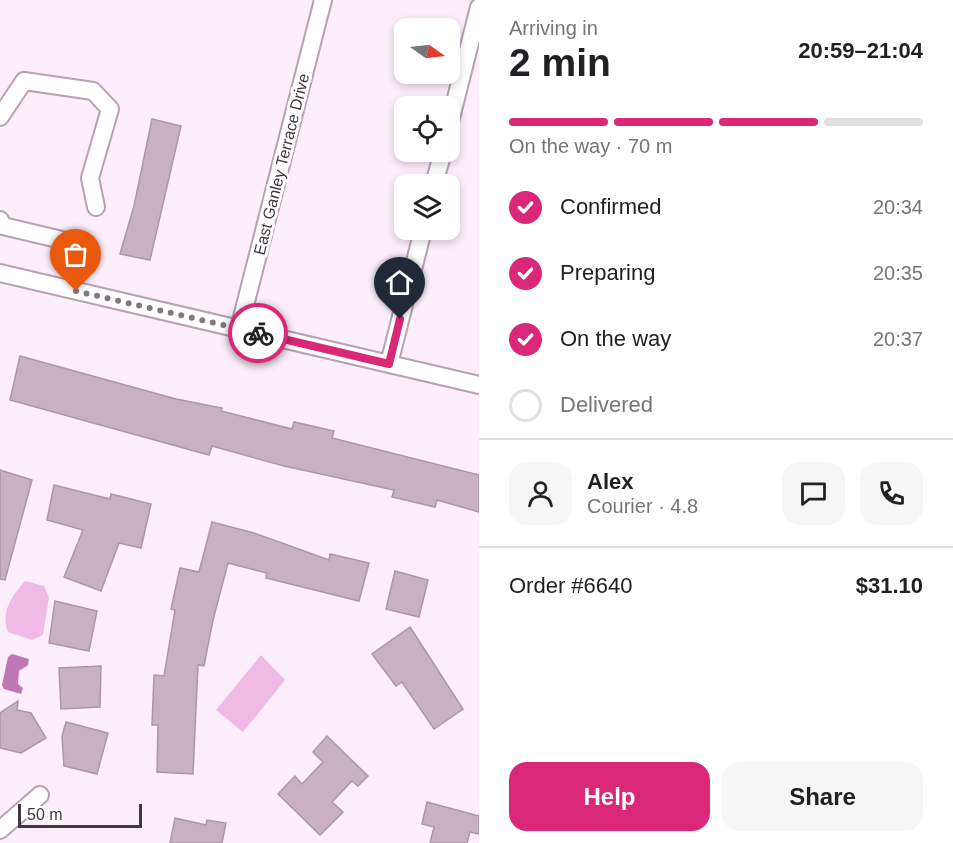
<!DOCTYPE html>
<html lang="en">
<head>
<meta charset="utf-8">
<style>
	:root { --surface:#fff; --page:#f6f6f6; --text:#202124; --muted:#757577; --line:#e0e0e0; --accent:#db2777 }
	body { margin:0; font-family:Arial,sans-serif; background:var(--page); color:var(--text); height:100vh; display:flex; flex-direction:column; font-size:22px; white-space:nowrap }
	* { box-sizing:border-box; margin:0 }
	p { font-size:20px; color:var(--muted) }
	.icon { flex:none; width:33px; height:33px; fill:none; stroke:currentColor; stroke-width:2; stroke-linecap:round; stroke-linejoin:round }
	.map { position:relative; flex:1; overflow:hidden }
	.side { display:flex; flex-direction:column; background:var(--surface); width:474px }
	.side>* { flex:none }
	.needle { width:39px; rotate:104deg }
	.fabs { position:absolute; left:394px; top:18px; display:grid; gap:12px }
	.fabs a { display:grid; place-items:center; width:66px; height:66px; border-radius:12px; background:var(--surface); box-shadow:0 3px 9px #0003; font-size:30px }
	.scale { position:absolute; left:18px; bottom:15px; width:124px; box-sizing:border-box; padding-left:6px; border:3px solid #41383f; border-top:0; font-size:16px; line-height:21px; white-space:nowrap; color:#41383f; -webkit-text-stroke:4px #fff; paint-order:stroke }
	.pin { position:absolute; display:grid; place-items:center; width:51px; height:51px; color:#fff; margin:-62px -26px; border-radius:50% 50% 50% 0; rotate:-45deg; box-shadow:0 0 6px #0007 }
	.pin .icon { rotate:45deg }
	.courier { position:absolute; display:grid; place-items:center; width:60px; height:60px; margin:-30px; border:4px solid #db2777; border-radius:50%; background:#fff; color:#222; box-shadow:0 2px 8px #0007 }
	.head em { font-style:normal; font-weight:600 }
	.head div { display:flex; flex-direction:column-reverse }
	.head { display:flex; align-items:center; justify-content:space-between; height:102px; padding:0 30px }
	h1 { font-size:39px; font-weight:600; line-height:45px }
	.bar { display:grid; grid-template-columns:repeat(4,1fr); gap:9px 6px; align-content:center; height:72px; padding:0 30px }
	.bar i { height:8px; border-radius:4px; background:var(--line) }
	.bar .active { background:var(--accent) }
	.bar p { grid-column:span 4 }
	.line { display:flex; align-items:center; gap:15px; padding:0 30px; border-top:2px solid var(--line) }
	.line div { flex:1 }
	.round { display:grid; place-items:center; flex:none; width:63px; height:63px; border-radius:18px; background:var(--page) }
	ol { padding:0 30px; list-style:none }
	li { display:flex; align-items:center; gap:18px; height:66px }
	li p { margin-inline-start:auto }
	li .icon { padding:6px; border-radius:50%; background:var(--accent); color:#fff; stroke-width:4 }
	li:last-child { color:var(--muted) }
	li i { width:33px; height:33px; border:3px solid var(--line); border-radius:50% }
	.button { display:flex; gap:12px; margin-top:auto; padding:12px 30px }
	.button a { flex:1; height:69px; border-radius:18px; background:var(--accent); color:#fff; font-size:24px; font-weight:600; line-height:69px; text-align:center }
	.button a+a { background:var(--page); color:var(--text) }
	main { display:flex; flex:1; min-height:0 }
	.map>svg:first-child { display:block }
	.green { fill:#f0bae7 }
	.water { fill:#bf77b5 }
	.building { fill:#c7b1c3; stroke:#ac96a8; stroke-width:1.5 }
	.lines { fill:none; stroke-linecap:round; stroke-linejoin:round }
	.minor-casing { stroke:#b7a1b3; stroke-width:20 }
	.minor { stroke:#fff; stroke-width:16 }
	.done { stroke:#827880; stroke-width:6; stroke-dasharray:0 10.8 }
	.route { stroke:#db2777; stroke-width:8 }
	.labels { text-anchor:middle; stroke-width:6; stroke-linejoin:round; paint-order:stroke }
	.street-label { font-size:16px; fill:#41383f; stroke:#fff }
</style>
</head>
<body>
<main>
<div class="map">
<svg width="479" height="843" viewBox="0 0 479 843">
	<rect width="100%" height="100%" fill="#fceefa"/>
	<path class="green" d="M 25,581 L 44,586 L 49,598 L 43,635 L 32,640 L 8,632 C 0,612 12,596 25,581 Z
		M 261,655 L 285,680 L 243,732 L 216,710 Z"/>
	<path class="water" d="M 12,654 L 29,659 L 28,665 L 19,671 L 18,684 L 23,688 L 21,694 L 4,689 L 2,685 L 8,657 Z"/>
	<path class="building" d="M 152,119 L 181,126 L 150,260 L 120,254 L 134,206 Z
		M 20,356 L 176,399 L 222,408 L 221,411 L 292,429 L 294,422 L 334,431 L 332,438 L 479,475 L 479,512 L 437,500 L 435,507 L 392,497 L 394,490 L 284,466 L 212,446 L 209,455 L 10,400 Z
		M 0,470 L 32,480 L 5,580 L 0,579 Z
		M 54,485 L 110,499 L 111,494 L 151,504 L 141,548 L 119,543 L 101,591 L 64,577 L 83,530 L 47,520 Z
		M 212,522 L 254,533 L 329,560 L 330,554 L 369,563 L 359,601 L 266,578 L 267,573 L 228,563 L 213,620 L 204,666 L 198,665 L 193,774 L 157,772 L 158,725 L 152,725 L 154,675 L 164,676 L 175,610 L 171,609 L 180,568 L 199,572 Z
		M 395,571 L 428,580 L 419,617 L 386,609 Z
		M 55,601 L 97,611 L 89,651 L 49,643 Z
		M 410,627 L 463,709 L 434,729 L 402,682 L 396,686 L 372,654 Z
		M 101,666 L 100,707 L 61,709 L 59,668 Z
		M 18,701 L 17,710 L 31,713 L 46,738 L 21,753 L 0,748 L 0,713 Z
		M 66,722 L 108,733 L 97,774 L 64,766 L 62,736 Z
		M 327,736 L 368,776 L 358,786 L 352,781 L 332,802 L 343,812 L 320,835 L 278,794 L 295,776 L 302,784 L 323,762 L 313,752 Z
		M 427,802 L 479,816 L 479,834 L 470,832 L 467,843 L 430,843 L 434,827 L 422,824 Z
		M 175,818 L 206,825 L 207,820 L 226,823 L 222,843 L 170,843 Z"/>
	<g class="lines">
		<defs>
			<path id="minor" d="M 0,117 L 24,81 L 93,91 L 110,109 L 90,178 L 96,207
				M 450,122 L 479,7
				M 434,184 L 443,152
				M 0,220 L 3,226 L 87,246
				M 0,273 L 479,385
				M 239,329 L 323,0
				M 389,364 L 423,230
				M 0,830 L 40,795"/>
		</defs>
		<use href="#minor" class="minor-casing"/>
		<use href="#minor" class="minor"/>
	</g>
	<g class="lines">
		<path class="done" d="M 76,291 L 258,333"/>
		<path class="route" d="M 258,333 L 389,364 L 400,319"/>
	</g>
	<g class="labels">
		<g class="street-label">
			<text transform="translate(281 164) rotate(-76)" y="6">East Ganley Terrace Drive</text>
		</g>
	</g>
</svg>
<div class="fabs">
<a><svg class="needle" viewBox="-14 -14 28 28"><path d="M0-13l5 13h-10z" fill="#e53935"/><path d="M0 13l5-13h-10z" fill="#757577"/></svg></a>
<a><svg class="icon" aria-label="locate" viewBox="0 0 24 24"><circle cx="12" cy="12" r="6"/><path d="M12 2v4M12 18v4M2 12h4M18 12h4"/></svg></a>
<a><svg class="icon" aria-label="layers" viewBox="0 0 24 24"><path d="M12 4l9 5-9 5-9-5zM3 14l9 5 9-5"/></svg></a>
</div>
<div class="scale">50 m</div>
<div class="pin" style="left:76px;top:291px;background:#ea580c"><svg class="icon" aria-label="bag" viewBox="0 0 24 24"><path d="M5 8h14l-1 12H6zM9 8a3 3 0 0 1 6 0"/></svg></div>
<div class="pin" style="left:400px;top:319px;background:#1f2937"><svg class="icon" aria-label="home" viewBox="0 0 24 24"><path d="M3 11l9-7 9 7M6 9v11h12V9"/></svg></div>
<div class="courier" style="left:258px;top:333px"><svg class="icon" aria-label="bike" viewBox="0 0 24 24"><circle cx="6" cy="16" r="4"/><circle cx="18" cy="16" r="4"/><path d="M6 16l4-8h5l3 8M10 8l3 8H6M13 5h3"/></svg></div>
</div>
<section class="side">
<div class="head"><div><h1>2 min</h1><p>Arriving in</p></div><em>20:59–21:04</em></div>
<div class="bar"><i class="active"></i><i class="active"></i><i class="active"></i><i></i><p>On the way · 70 m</p></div>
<ol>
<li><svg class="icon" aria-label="check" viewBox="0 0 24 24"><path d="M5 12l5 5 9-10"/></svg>Confirmed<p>20:34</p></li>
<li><svg class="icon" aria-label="check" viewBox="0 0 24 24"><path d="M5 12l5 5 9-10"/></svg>Preparing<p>20:35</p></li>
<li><svg class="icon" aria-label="check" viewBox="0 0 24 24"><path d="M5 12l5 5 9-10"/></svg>On the way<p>20:37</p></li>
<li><i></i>Delivered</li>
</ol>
<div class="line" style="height:108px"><a class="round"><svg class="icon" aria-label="person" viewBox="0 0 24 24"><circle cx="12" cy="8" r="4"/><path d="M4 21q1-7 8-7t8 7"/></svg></a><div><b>Alex</b><p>Courier · 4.8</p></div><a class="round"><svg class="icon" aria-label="chat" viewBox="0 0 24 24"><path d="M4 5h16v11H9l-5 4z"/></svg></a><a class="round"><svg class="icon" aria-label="phone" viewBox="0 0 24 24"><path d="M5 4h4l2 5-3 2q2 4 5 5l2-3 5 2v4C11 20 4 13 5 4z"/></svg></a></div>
<div class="line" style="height:78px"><div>Order #6640</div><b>$31.10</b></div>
<div class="button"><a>Help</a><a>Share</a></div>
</section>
</main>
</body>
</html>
